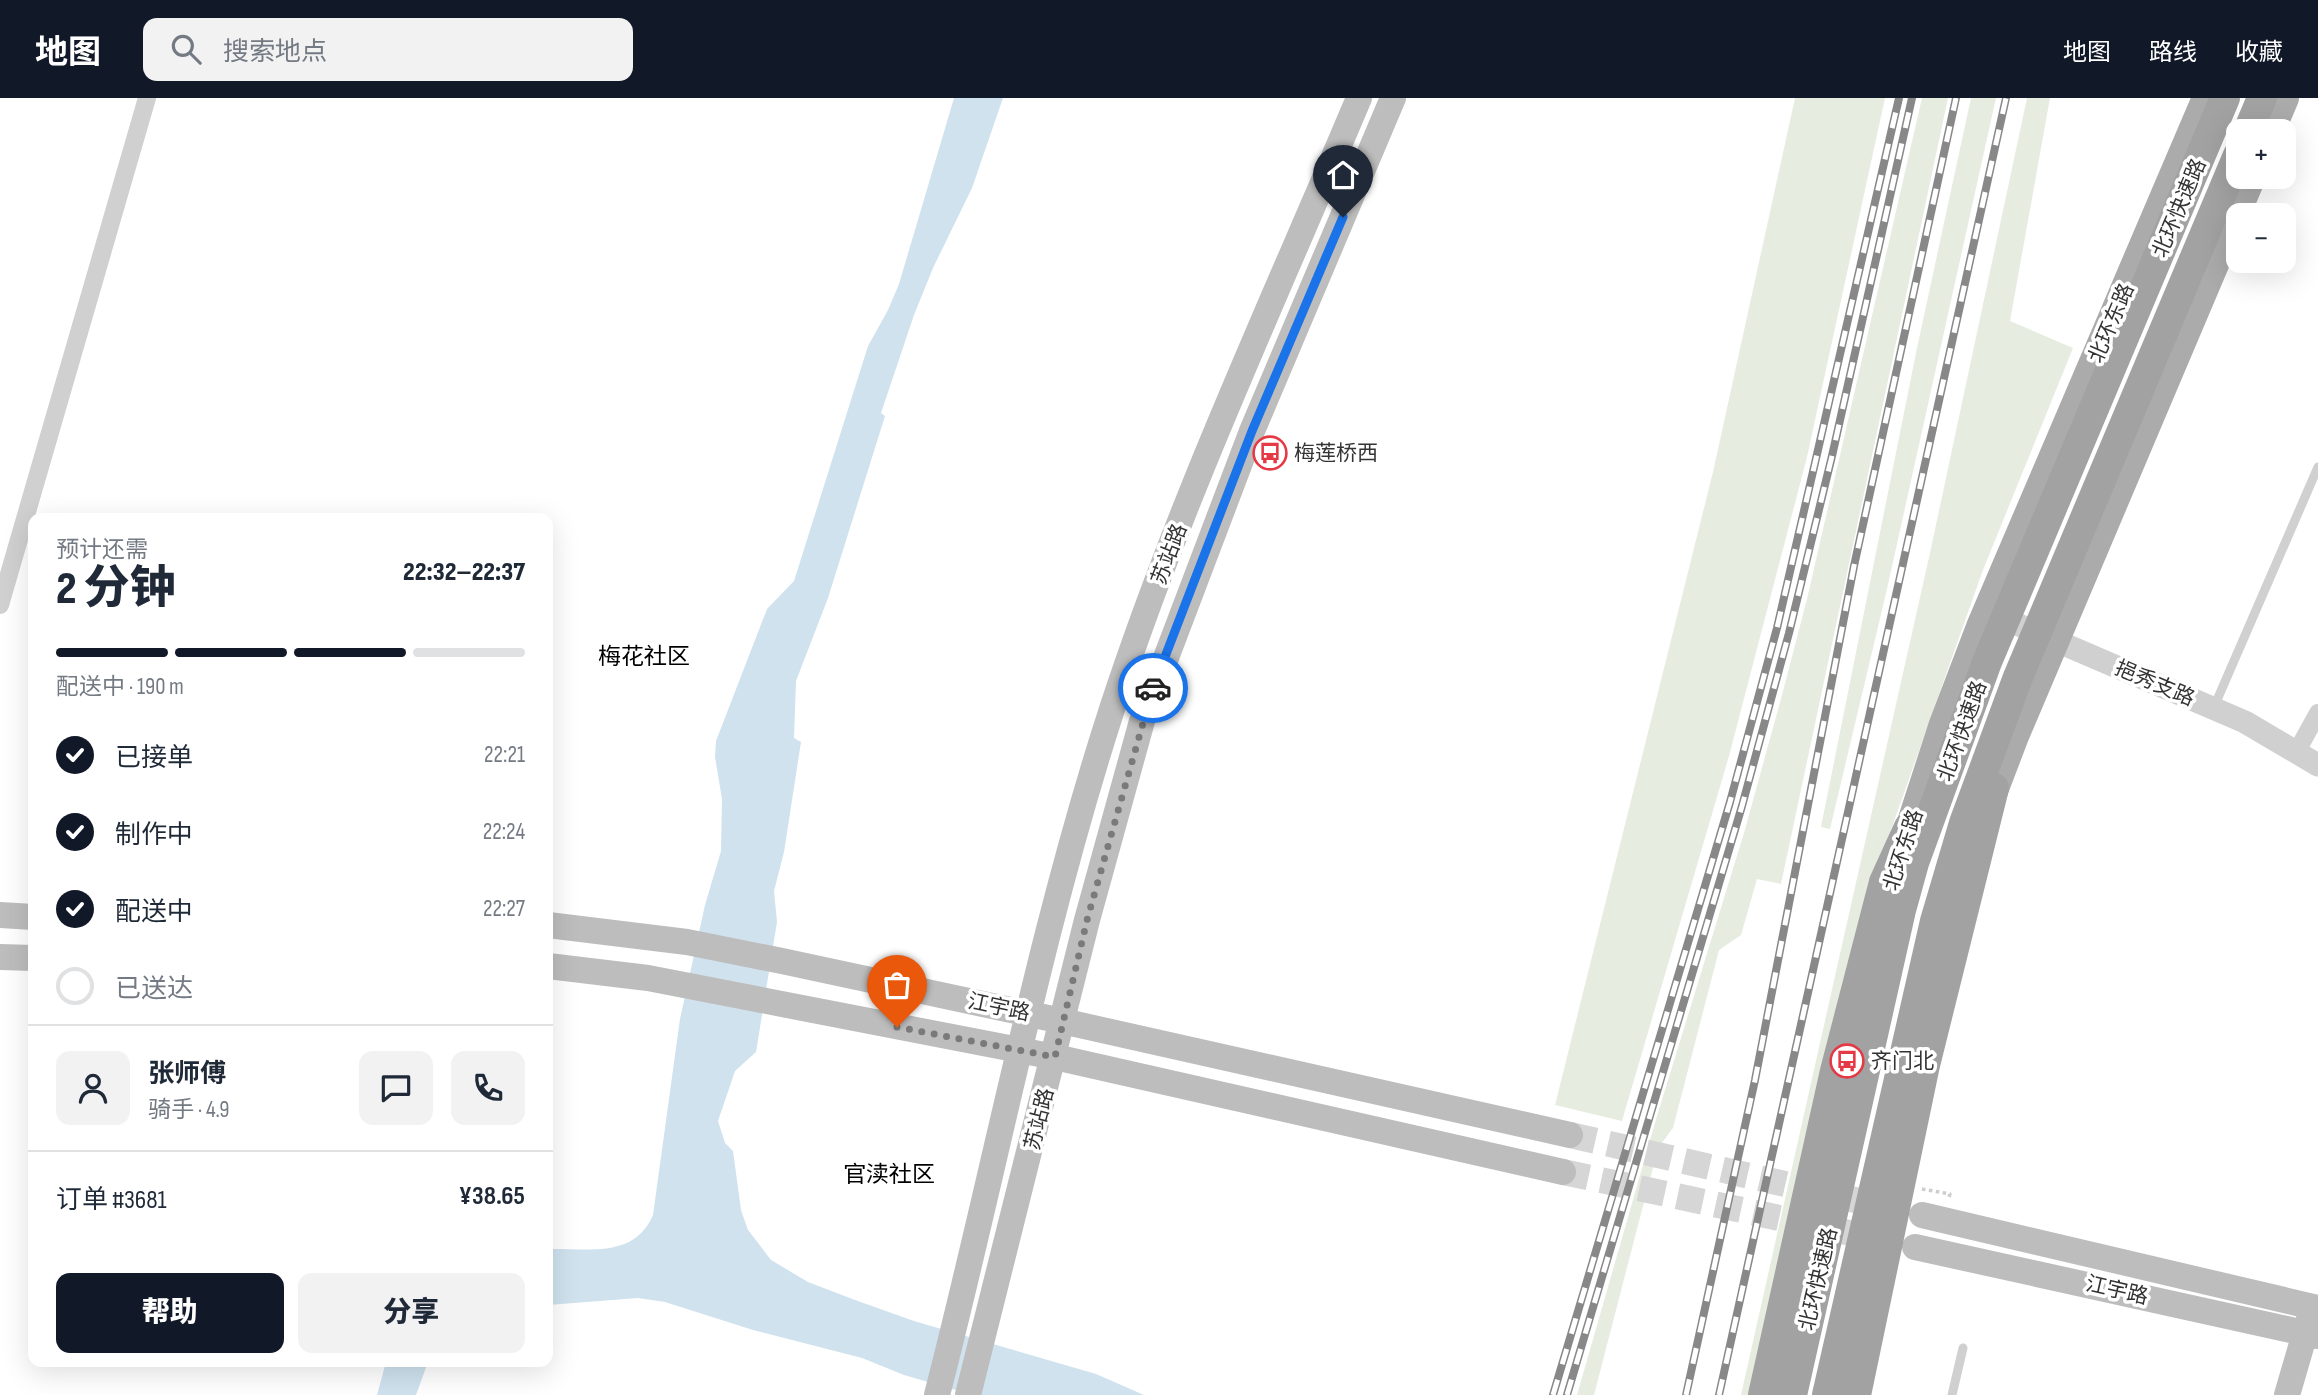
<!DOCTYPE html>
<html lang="zh">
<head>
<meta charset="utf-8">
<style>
	:root { --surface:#fff; --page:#f2f2f3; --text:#1f2937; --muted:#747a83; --line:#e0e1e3; --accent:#111827 }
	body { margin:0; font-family:"Sofia Sans Condensed","Noto Sans SC",sans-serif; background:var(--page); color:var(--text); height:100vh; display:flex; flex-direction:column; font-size:26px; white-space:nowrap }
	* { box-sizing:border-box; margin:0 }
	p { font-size:23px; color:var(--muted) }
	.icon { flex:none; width:38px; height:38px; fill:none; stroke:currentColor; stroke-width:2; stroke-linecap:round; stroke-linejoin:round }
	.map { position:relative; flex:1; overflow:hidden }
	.side { position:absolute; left:28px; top:415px; width:525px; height:854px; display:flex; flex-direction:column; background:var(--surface); border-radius:14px; box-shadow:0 7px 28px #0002 }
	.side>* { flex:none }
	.buttons { position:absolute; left:2226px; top:21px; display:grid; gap:14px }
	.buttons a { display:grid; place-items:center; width:70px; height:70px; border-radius:14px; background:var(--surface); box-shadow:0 7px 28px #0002; font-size:35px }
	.pin { position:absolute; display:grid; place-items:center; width:60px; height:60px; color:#fff; margin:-72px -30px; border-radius:50% 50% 50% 0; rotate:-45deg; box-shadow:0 0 7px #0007 }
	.pin .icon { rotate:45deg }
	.courier { position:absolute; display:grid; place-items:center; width:70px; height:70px; margin:-35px; border:5px solid #1a73e8; border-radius:50%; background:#fff; color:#222; box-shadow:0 2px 9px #0007 }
	.headline em { font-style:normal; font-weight:800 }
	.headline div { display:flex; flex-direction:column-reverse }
	.headline { display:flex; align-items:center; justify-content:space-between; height:119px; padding:0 28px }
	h1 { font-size:46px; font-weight:800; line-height:52px }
	.bar { display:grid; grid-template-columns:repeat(4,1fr); gap:10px 7px; align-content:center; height:84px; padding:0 28px }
	.bar i { height:9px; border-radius:5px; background:var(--line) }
	.bar .active { background:var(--accent) }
	.bar p { grid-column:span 4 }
	.line { display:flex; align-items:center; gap:18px; padding:0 28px; border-top:2px solid var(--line) }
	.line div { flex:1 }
	.round { display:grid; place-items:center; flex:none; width:74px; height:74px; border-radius:14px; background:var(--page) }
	ol { padding:0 28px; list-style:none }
	li { display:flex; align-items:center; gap:21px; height:77px }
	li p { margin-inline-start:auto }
	li .icon { padding:7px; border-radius:50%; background:var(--accent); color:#fff; stroke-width:4 }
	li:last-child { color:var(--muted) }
	li i { width:38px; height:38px; border:4px solid var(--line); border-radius:50% }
	.cta { display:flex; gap:14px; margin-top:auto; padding:14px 28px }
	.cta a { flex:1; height:80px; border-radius:14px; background:var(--accent); color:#fff; font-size:28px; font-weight:800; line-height:80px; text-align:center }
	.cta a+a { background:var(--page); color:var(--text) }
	header { display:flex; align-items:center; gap:42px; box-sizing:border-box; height:98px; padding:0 35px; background:var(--accent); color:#fff }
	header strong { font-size:33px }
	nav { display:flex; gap:38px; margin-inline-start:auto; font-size:24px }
	.search { width:490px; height:63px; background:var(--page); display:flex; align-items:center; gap:18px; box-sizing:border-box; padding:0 24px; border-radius:14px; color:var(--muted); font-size:26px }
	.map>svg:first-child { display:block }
	.green { fill:#e6ecdf }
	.water { fill:#cfe2ee }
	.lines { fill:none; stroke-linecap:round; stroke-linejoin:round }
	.secondary-tunnel { stroke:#d6d6d6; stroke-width:26; stroke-dasharray:26 13; stroke-linecap:butt }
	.path { stroke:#cdcdcd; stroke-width:3.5; stroke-dasharray:3.5 3.5; stroke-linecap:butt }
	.service { stroke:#d0d0d0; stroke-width:9 }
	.minor { stroke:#d0d0d0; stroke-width:18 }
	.tertiary { stroke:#d0d0d0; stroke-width:23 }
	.secondary { stroke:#bdbdbd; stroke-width:26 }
	.primary { stroke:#ababab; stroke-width:30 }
	.trunk { stroke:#a2a2a2; stroke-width:30 }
	.rail-casing { stroke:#888; stroke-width:8 }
	.rail { stroke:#fff; stroke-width:5; stroke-dasharray:16; stroke-linecap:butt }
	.done { stroke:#7a7a7a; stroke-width:7; stroke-dasharray:0 12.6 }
	.route { stroke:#1a73e8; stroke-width:9 }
	.labels { text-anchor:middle; stroke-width:7; stroke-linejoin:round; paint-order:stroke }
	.street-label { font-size:21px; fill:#333; stroke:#fff }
	.poi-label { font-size:21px; fill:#333; stroke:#fff; text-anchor:start }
	.neighbourhood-label { font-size:23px; fill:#000; stroke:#fff }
</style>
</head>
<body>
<header>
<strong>地图</strong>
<div class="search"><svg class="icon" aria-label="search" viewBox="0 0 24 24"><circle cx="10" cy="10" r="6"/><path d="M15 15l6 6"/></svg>搜索地点</div>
<nav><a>地图</a><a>路线</a><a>收藏</a></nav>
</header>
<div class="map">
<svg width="2318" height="1297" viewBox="0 0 2318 1297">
	<rect width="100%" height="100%" fill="#fff"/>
	<path class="green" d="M 1795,0 L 1885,0 L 1807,359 L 1729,658 L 1622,1023 L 1555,1007 L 1713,374 Z
		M 1922,0 L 1948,0 L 1781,786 L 1757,781 L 1741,837 L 1719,852 L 1673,1030 L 1658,1050 L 1594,1297 L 1577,1297 L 1657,1018 L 1744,735 L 1782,597 L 1807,501 Z
		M 1971,0 L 1996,0 L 1887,491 L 1830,731 L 1821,729 L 1917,250 Z
		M 2027,0 L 2050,0 L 2010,223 L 2073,250 L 1983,472 L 1881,760 L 1757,1297 L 1741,1297 L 1930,455 Z"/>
	<path class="water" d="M 954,0 L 1003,0 L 972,90 L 933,170 L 914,217 L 881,315 L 885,318 L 828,500 L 796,583 L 794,640 L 801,644 L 784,754 L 774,793 L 777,824 L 756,954 L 735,973 L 718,1023 L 725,1045 L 733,1053 L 741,1112 L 748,1132 L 771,1162 L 808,1184 L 855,1202 L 914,1223 L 1096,1276 L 1144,1297 L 973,1297 L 904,1277 L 862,1260 L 753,1232 L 665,1204 L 638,1200 L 548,1207 L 548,1151 C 588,1150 634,1161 653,1117 L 680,921 L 705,807 L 721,753 L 722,701 L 715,659 L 716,643 L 767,511 L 794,483 L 868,248 L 888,212 L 899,186 Z
		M 386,1264 L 428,1264 L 416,1297 L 377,1297 Z"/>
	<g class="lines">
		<path class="secondary-tunnel" d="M 1570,1037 L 1890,1110
			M 1563,1074 L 1883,1142"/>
		<path class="path" d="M 1922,1091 L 1950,1096 L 1948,1102"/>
		<path class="service" d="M 2214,609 L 2318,369
			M 1952,1297 L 1963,1250"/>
		<path class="minor" d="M 0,507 L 147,0
			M 2297,653 L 2318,615"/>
		<path class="tertiary" d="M 1991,515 L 2245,624 L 2318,667"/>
		<path class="secondary" d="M 0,817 L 33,819
			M 548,827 L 687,844 L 782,863 L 1062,923 L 1570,1037
			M 0,859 L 33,860
			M 548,868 L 648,880 L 1055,959 L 1563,1074
			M 1922,1117 L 2318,1210
			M 1915,1149 L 2318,1238
			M 937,1297 C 996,1068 1039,836 1112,611 C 1180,403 1274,202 1359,0
			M 968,1297 L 1087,822 L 1142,623 L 1252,333 L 1393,0
			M 2287,1297 L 2310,1218"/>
		<path class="primary" d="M 2270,33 L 2284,0
			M 1985,714 L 2014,638 L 2251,79
			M 1903,752 L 1944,626 L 1981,529 L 2207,0"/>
		<path class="trunk" d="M 2248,33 L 2262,0
			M 1763,1297 L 1835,973 L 1884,784 L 1909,729
			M 1792,1297 L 1901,812 L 1914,765 L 1987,564 L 2225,0
			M 1827,1297 L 1935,823 L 1964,725 L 2018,579 L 2238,57
			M 1856,1297 L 1925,967 L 1994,690"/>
		<defs>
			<path id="rail" d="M 1553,1297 L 1730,704 L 1777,530 L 1899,0
				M 1567,1297 L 1742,708 L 1789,535 L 1832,358 L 1912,0
				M 1686,1297 L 1755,982 L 1854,468 L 1956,0
				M 1719,1297 L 2006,0"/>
		</defs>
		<use href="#rail" class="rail-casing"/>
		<use href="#rail" class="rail"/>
	</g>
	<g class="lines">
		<path class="done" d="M 897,929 L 1055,959 L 1087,822 L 1153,590"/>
		<path class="route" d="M 1153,590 L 1252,333 L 1343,119"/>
	</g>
	<defs>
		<symbol id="bus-ring" viewBox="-11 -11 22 22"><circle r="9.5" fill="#fff" stroke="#e63946" stroke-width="1.5"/><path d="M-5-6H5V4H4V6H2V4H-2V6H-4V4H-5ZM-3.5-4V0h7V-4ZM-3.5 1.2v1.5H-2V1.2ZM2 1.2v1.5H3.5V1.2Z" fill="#e63946"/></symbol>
	</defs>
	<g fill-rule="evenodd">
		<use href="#bus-ring" x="1251" y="336" width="38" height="38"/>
		<use href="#bus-ring" x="1828" y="944" width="38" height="38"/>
	</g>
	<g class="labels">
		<g class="street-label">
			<text transform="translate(2179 110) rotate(-67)" y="7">北环快速路</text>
			<text transform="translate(2111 225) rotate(-67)" y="7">北环东路</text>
			<text transform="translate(1169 456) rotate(-69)" y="7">苏站路</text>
			<text transform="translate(2155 585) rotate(23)" y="7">挹秀支路</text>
			<text transform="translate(1962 633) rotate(-70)" y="7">北环快速路</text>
			<text transform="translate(1903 752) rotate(-72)" y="7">北环东路</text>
			<text transform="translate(999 909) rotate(12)" y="7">江宇路</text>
			<text transform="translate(1039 1021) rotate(-76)" y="7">苏站路</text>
			<text transform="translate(1818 1181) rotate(-77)" y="7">北环快速路</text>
			<text transform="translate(2117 1192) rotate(13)" y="7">江宇路</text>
		</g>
		<g class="poi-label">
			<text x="1294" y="362">梅莲桥西</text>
			<text x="1871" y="970">齐门北</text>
		</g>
		<g class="neighbourhood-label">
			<text x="644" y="566">梅花社区</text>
			<text x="889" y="1084">官渎社区</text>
		</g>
	</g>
</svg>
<div class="buttons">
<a>+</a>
<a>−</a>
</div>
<div class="pin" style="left:897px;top:929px;background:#ea580c"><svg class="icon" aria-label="bag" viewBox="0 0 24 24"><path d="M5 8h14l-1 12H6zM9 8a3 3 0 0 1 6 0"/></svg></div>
<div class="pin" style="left:1343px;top:119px;background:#1f2937"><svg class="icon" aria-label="home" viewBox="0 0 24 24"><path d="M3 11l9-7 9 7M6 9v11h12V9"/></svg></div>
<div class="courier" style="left:1153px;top:590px"><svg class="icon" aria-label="car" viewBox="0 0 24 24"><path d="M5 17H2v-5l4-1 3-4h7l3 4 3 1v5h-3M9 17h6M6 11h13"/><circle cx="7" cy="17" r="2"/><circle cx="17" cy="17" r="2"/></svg></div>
<section class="side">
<div class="headline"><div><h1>2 分钟</h1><p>预计还需</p></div><em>22:32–22:37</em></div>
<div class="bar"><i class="active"></i><i class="active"></i><i class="active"></i><i></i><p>配送中 · 190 m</p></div>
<ol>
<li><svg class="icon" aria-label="check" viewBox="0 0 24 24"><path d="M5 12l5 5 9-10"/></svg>已接单<p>22:21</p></li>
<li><svg class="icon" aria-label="check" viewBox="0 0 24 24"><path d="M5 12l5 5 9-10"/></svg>制作中<p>22:24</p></li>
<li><svg class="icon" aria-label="check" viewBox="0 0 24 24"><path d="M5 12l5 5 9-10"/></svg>配送中<p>22:27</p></li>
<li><i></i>已送达</li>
</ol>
<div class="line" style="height:126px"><a class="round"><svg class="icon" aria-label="person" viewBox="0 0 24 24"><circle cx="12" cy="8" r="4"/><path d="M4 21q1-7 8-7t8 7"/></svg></a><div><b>张师傅</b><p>骑手 · 4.9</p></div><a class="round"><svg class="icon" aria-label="chat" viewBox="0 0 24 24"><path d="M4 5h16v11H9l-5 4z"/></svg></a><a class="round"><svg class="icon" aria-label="phone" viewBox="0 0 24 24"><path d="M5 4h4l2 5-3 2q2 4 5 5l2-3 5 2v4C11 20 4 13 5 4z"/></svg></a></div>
<div class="line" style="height:91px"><div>订单 #3681</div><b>¥38.65</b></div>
<div class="cta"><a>帮助</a><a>分享</a></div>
</section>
</div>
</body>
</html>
